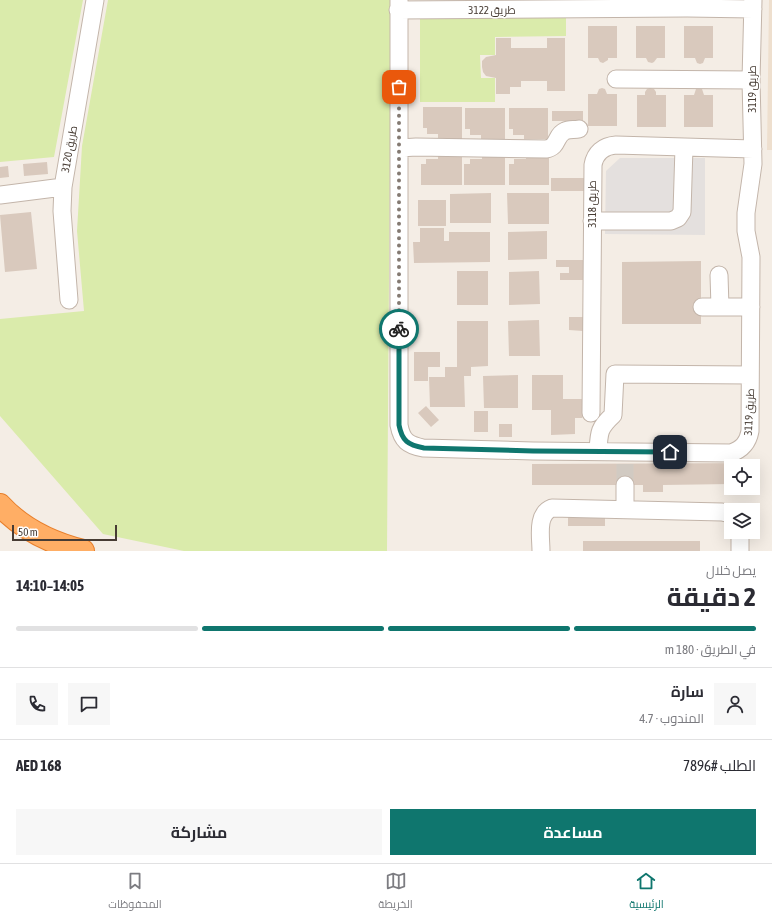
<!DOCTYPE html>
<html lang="ar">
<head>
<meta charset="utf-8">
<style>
	:root { --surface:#fff; --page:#f7f7f7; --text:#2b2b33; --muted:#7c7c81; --line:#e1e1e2; --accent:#0f766e }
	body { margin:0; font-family:"Asap Condensed",Cairo,sans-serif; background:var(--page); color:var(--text); direction:rtl; height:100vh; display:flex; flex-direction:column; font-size:15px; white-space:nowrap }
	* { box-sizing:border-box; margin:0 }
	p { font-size:13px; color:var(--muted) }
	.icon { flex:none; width:22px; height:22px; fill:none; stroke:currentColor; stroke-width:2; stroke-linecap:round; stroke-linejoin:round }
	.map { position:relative; height:551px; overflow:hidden; direction:ltr }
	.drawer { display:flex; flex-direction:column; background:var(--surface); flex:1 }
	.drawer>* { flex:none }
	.fabs { position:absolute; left:724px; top:459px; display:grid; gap:8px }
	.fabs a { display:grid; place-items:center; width:36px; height:36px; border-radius:0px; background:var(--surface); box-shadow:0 4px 16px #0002; font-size:20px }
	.scale { position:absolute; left:12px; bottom:10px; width:105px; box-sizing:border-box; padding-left:4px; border:2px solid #473c34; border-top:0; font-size:11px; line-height:14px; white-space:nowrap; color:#473c34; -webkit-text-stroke:3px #fff; paint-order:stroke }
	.pin { position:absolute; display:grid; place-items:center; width:34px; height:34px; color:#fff; margin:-17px; border-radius:8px; box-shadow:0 2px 6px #0006 }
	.courier { position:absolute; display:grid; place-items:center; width:40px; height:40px; margin:-20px; border:3px solid #0f766e; border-radius:50%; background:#fff; color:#222; box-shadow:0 1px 5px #0007 }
	.overview em { font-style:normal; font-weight:700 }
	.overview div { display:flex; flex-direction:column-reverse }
	.overview { display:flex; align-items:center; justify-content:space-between; height:68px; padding:0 16px }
	h1 { font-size:26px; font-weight:700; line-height:30px }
	.bar { display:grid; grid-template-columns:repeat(4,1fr); gap:6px 4px; align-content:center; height:48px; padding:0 16px }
	.bar i { height:5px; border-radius:3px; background:var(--line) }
	.bar .current { background:var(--accent) }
	.bar p { grid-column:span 4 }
	.line { display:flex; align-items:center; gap:10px; padding:0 16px; border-top:1px solid var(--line) }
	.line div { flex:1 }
	.round { display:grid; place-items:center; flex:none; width:42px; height:42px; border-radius:0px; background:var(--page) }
	.button { display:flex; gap:8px; margin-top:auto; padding:8px 16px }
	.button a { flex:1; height:46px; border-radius:0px; background:var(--accent); color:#fff; font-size:16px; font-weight:700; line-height:46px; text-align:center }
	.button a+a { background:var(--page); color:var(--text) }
	.tabs { display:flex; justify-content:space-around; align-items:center; height:56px; border-top:1px solid var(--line); background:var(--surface); font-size:11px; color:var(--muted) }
	.tabs a { display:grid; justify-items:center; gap:2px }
	.tabs .current { color:var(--accent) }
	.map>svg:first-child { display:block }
	.education { fill:#eedfce }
	.green { fill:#daebab }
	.parking { fill:#e4e0de }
	.building { fill:#d9c9bd }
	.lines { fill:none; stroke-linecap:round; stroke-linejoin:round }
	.minor-tunnel { stroke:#d1cac2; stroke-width:17; stroke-dasharray:17 8; stroke-linecap:butt }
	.minor-casing { stroke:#c3b5aa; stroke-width:19 }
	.highway-casing { stroke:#e77f2c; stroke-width:24 }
	.minor { stroke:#fff; stroke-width:17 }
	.highway { stroke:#ffae65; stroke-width:22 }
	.done { stroke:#847a72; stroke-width:4; stroke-dasharray:0 7.2 }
	.route { stroke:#0f766e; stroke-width:5 }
	.labels { text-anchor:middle; stroke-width:3; stroke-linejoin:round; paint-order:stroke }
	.street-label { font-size:11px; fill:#473c34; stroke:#fff }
</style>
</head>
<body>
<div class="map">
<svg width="772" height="551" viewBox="0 0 772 551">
	<rect width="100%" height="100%" fill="#f4ede5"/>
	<path class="education" d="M 769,0 L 772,0 L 772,150 L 767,150 Z"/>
	<path class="green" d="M 0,0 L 83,0 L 54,157 L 0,162 Z
		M 108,0 L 391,0 L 387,551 L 184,551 L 103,534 L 0,416 L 0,319 L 84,311 L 77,231 L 82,146 Z
		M 566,17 L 566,36 L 495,37 L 495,55 L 480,55 L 481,78 L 495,78 L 495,102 L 420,102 L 420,18 Z"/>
	<path class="parking" d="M 620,158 L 705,158 L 705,235 L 605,234 L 606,171 Z"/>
	<path class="building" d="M 588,26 L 617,26 L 617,58 L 608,58 L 608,60 L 603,63 L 600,62 L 598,58 L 588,58 Z
		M 636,26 L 665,26 L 665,58 L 657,58 L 654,62 L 652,63 L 648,62 L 646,58 L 636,58 Z
		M 684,26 L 713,26 L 713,58 L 705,58 L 703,63 L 700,64 L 697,63 L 695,58 L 684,58 Z
		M 496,38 L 511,38 L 511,48 L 547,48 L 547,38 L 565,38 L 565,91 L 547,91 L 547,81 L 521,81 L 521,87 L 510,87 L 510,94 L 496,94 L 496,78 L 486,76 L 483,72 L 482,67 L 482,61 L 486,57 L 496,55 Z
		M 602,88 L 605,89 L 607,94 L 617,94 L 617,126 L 588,126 L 588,94 L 597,94 L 599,89 Z
		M 650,88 L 654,89 L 656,92 L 656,95 L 666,95 L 666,127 L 637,127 L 637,95 L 645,95 L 645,92 L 647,89 Z
		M 699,88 L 702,89 L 704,95 L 713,95 L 713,127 L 684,127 L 684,95 L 694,95 L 696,89 Z
		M 423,107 L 462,107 L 462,139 L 438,139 L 438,134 L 427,134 L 427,128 L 423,128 Z
		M 465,108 L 505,108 L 505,139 L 481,139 L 481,135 L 470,135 L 470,129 L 465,129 Z
		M 509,108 L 548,108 L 548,139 L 524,139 L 524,135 L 513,135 L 513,129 L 509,129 Z
		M 552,111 L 583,111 L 583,121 L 552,121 Z
		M 438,156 L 462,156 L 462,185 L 421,185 L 421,164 L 426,164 L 426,159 L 438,159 Z
		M 482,156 L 505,156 L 505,185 L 464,185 L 464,164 L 470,164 L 470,159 L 482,159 Z
		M 526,156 L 549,156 L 549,185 L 509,185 L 509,164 L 514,164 L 514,159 L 526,159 Z
		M 47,162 L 48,174 L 24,176 L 23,164 Z
		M 8,166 L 9,177 L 0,178 L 0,167 Z
		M 551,178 L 584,178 L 584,191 L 551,191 Z
		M 491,193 L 491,223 L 450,223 L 450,194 Z
		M 507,193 L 549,193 L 549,224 L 508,224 Z
		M 418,200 L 446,200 L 446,226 L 418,226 Z
		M 31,212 L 37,269 L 5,272 L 0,215 Z
		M 420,228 L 444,228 L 444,241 L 449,241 L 449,232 L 490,232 L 490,262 L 414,263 L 413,242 L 420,242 Z
		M 547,231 L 547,259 L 508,260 L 508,232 Z
		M 556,260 L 583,260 L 583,280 L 560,280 L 560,273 L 569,273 L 569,267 L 556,267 Z
		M 701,261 L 701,324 L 622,324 L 622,262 Z
		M 457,271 L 488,271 L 488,305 L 457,305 Z
		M 539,271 L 540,304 L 509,305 L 509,272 Z
		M 569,317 L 583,317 L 583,331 L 569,330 Z
		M 539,320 L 540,356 L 509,356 L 508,321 Z
		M 457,321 L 488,321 L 488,366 L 471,367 L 471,376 L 464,376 L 465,407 L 430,407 L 429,377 L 445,377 L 445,367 L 457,367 Z
		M 414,352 L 440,352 L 440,367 L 428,367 L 428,381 L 414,381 Z
		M 518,375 L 518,408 L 484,408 L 483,376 Z
		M 532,375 L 563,375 L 563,399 L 582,399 L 582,418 L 575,418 L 575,434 L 551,435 L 551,410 L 532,410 Z
		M 426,406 L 439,420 L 431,427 L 418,413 Z
		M 474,411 L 488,411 L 488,432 L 474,432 Z
		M 499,424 L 512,424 L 512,437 L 499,437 Z
		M 759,463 L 760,484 L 753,484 L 753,466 L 731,466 L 731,484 L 663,485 L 663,492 L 643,492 L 643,485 L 532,485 L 532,464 Z
		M 568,515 L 605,515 L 605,526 L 568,526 Z
		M 583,541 L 700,541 L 700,551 L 583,551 Z"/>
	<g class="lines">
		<path class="minor-tunnel" d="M 625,464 L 625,485"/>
		<defs>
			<path id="minor" d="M 399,0 L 399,425 C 402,441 408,445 423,448 L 533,451 L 731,453 C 743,449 748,442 750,431 L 751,257 L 746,231 L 746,213 L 753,164 L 751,80 L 753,0
				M 398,10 L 687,8 L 753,9
				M 616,79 L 751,80
				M 400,148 L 416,147 L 546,149 C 559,147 555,135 565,131 C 569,129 574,130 579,129
				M 0,195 L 63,187
				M 592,221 L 671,221 L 678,218 L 682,212 L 684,147
				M 719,275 L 720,307
				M 69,300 L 62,211 L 63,187 L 95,0
				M 702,307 L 751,307
				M 591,413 L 593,165 C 595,153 603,146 616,145 L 753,149
				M 598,451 C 599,432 599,428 613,415 L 615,374 L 750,375
				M 625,485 L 625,510
				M 740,532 L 740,551
				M 541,551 C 541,537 536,514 552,508 L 722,512 L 731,514"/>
			<path id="highway" d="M 0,505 C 22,529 51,543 83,551"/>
		</defs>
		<use href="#minor" class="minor-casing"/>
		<use href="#highway" class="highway-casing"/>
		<use href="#minor" class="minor"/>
		<use href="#highway" class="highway"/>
	</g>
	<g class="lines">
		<path class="done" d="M 399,87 L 399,329"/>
		<path class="route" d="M 399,329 L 399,425 C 402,441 408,445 424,448 L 533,451 L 670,452"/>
	</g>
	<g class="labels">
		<g class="street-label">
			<text x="492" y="14">طريق 3122</text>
			<text transform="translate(752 89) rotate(-90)" y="4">طريق 3119</text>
			<text transform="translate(69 149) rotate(-80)" y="4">طريق 3120</text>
			<text transform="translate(592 204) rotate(-90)" y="4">طريق 3118</text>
			<text transform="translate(749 412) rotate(-87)" y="4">طريق 3119</text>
		</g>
	</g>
</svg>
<div class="fabs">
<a><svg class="icon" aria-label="locate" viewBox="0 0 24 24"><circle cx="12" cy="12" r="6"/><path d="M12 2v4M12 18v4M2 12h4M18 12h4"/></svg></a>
<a><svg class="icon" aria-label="layers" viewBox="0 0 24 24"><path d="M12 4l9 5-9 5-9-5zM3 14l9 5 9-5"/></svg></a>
</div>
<div class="scale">50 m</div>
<div class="pin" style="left:399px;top:87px;background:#ea580c"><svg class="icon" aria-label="bag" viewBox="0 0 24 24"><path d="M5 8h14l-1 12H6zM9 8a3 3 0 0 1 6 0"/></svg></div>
<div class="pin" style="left:670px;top:452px;background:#1f2937"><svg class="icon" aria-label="home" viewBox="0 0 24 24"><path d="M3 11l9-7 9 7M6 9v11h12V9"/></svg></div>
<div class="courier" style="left:399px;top:329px"><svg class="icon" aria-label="bike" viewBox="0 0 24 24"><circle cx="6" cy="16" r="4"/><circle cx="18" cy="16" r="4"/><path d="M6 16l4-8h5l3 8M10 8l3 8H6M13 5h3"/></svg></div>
</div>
<section class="drawer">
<div class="overview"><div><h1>2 دقيقة</h1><p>يصل خلال</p></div><em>14:05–14:10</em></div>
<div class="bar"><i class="current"></i><i class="current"></i><i class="current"></i><i></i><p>في الطريق · 180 m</p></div>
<div class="line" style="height:72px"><a class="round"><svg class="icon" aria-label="person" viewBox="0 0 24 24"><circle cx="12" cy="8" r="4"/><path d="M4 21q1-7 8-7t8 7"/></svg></a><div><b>سارة</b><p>المندوب · 4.7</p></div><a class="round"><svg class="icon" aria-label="chat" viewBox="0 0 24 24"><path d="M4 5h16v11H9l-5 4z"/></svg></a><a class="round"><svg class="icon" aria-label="phone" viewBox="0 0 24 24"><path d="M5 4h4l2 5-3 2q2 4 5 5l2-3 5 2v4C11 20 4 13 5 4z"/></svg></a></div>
<div class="line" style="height:52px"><div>الطلب #7896</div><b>AED 168</b></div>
<div class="button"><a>مساعدة</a><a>مشاركة</a></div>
</section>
<nav class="tabs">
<a class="current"><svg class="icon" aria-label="home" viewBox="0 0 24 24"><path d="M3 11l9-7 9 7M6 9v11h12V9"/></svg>الرئيسية</a>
<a><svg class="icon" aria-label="map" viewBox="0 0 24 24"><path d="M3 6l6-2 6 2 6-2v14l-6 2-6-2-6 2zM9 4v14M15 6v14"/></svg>الخريطة</a>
<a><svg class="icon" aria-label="saved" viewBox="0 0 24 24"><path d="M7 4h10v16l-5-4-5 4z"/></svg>المحفوظات</a>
</nav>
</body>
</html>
